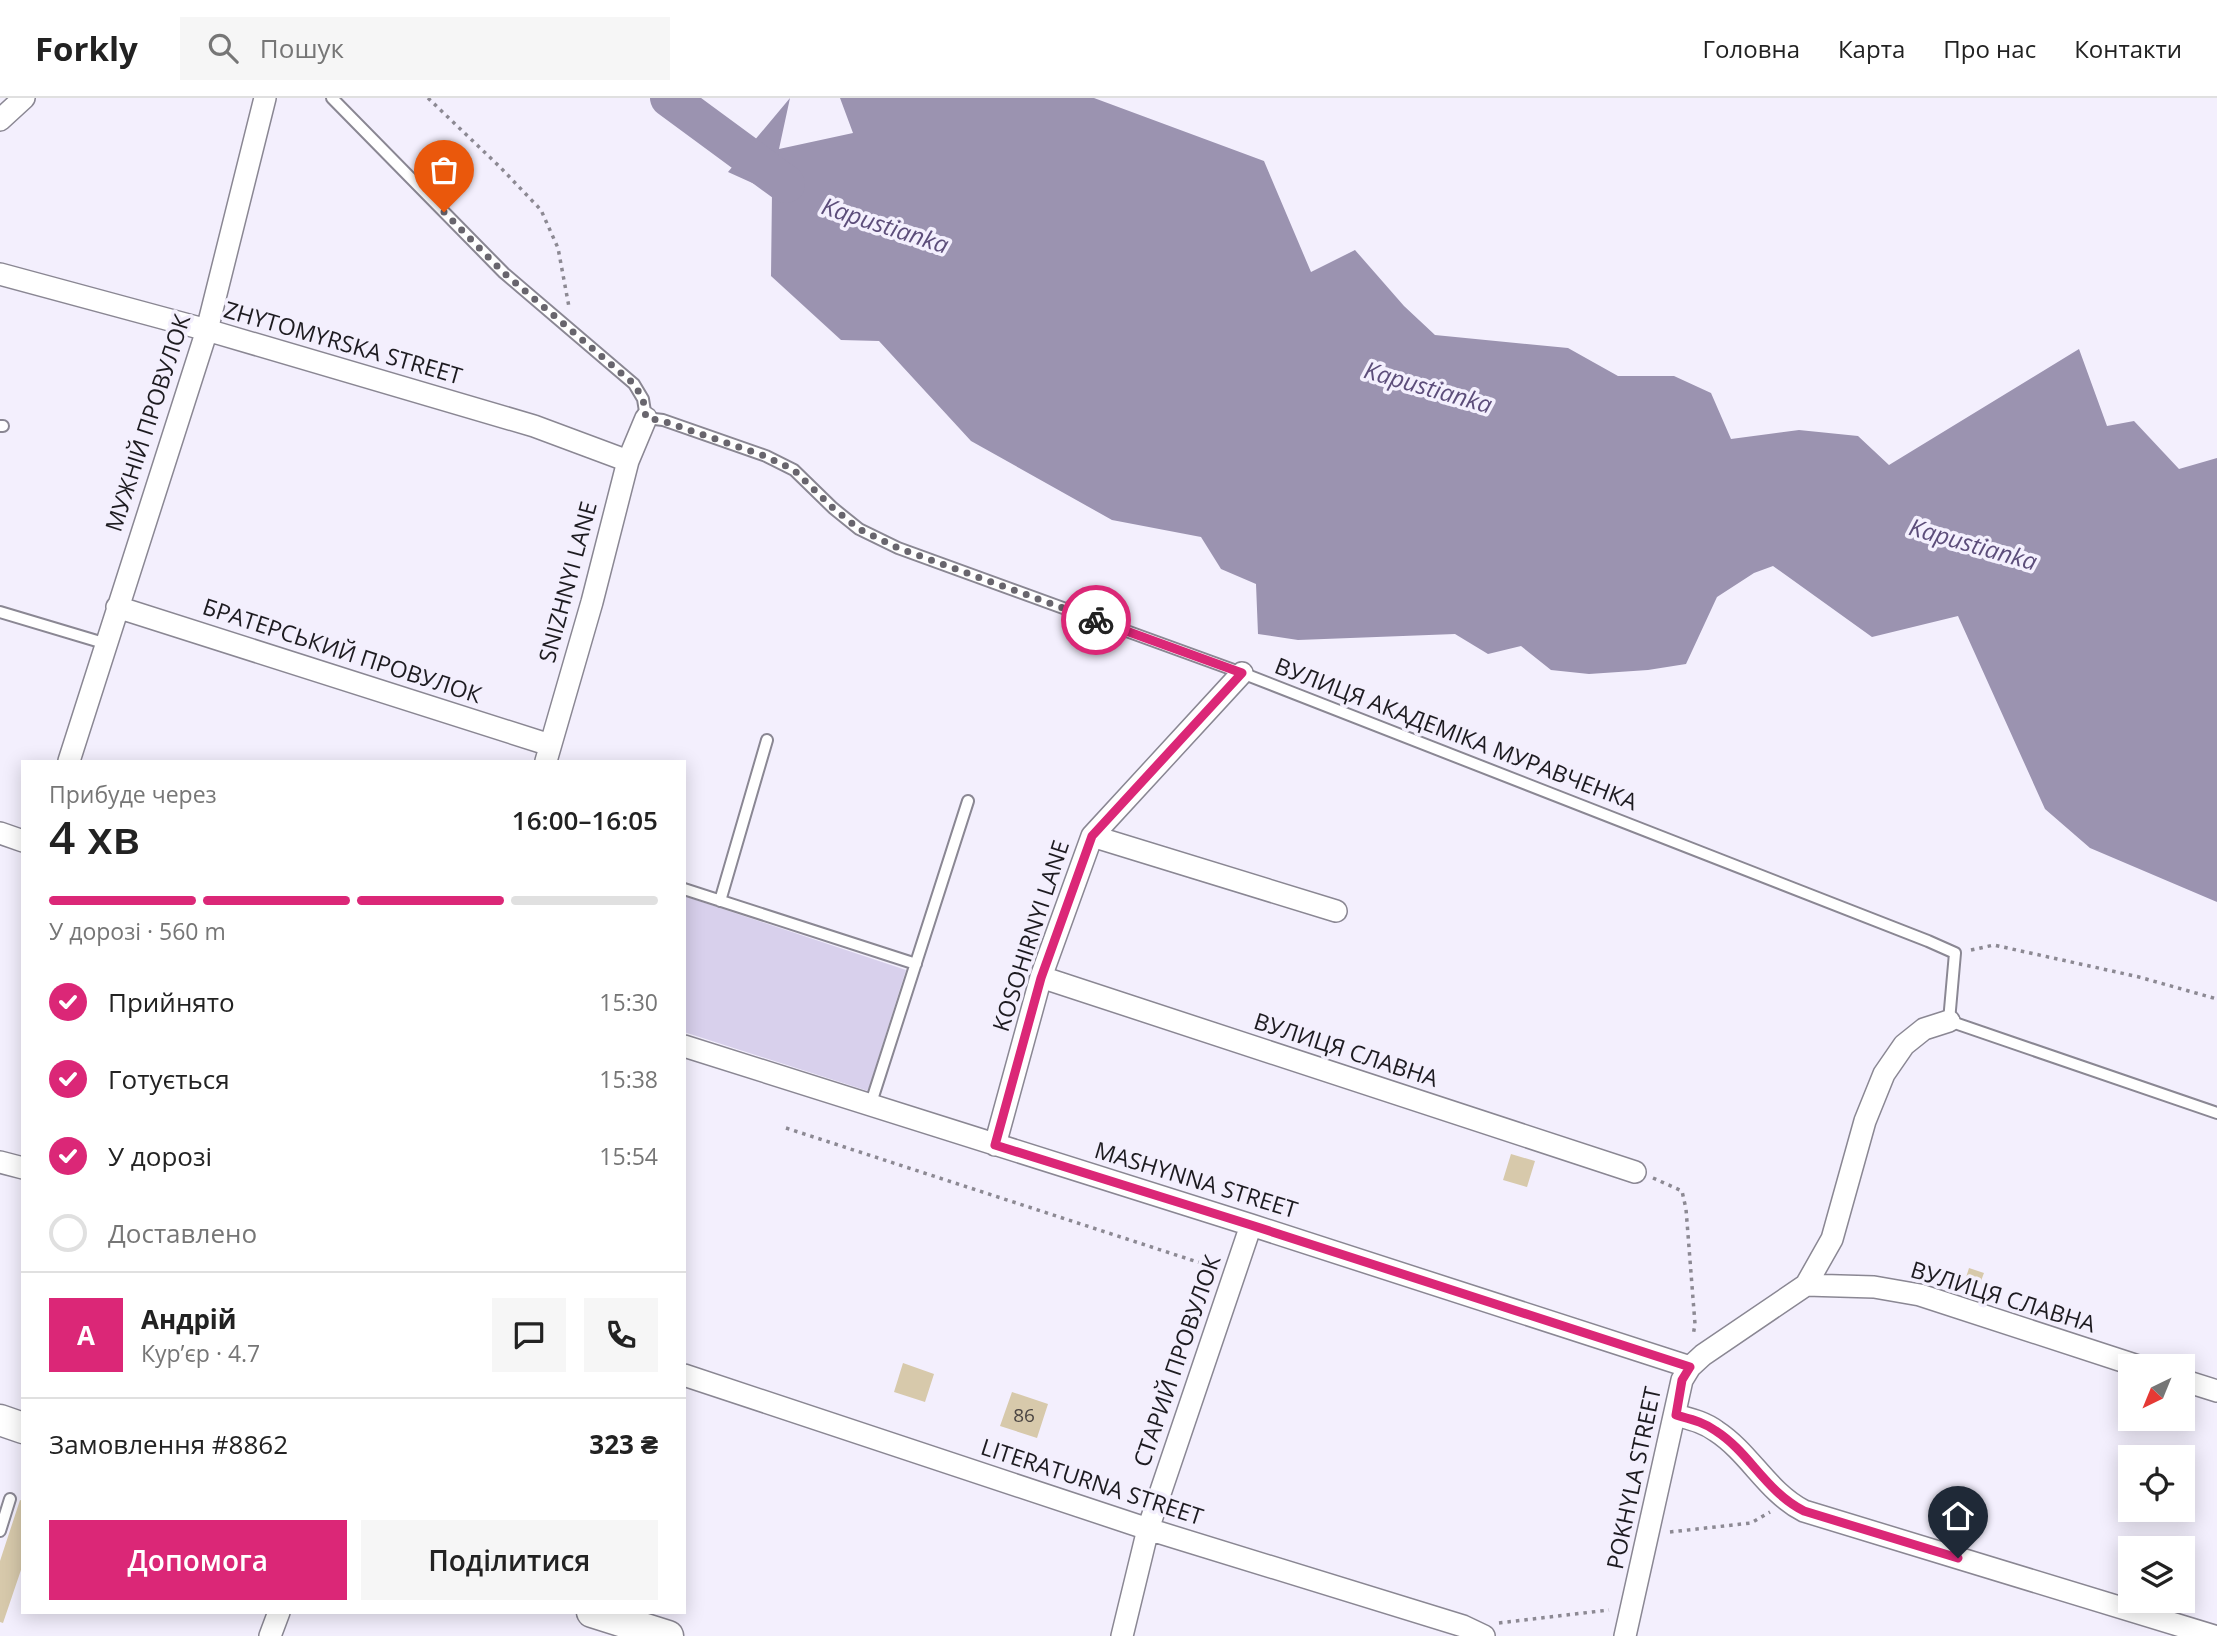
<!DOCTYPE html>
<html lang="uk">
<head>
<meta charset="utf-8">
<style>
	:root { --surface:#fff; --page:#f6f6f6; --text:#222; --muted:#767676; --line:#e0e0e0; --accent:#db2777 }
	body { margin:0; font-family:"Open Sans",sans-serif; background:var(--page); color:var(--text); height:100vh; display:flex; flex-direction:column; font-size:26px; white-space:nowrap }
	* { box-sizing:border-box; margin:0 }
	p { font-size:23px; color:var(--muted) }
	.icon { flex:none; width:38px; height:38px; fill:none; stroke:currentColor; stroke-width:2; stroke-linecap:round; stroke-linejoin:round }
	.map { position:relative; flex:1; overflow:hidden }
	.details { position:absolute; left:21px; top:662px; width:665px; height:854px; display:flex; flex-direction:column; background:var(--surface); border-radius:0px; box-shadow:0 4px 18px #0003 }
	.details>* { flex:none }
	.needle { width:46px; rotate:223deg }
	.controls { position:absolute; left:2118px; top:1256px; display:grid; gap:14px }
	.controls a { display:grid; place-items:center; width:77px; height:77px; border-radius:0px; background:var(--surface); box-shadow:0 4px 18px #0003; font-size:35px }
	.pin { position:absolute; display:grid; place-items:center; width:60px; height:60px; color:#fff; margin:-72px -30px; border-radius:50% 50% 50% 0; rotate:-45deg; box-shadow:0 0 7px #0007 }
	.pin .icon { rotate:45deg }
	.courier { position:absolute; display:grid; place-items:center; width:70px; height:70px; margin:-35px; border:5px solid #db2777; border-radius:50%; background:#fff; color:#222; box-shadow:0 2px 9px #0007 }
	.summary em { font-style:normal; font-weight:600 }
	.summary div { display:flex; flex-direction:column-reverse }
	.summary { display:flex; align-items:center; justify-content:space-between; height:119px; padding:0 28px }
	h1 { font-size:46px; font-weight:600; line-height:52px }
	.bar { display:grid; grid-template-columns:repeat(4,1fr); gap:10px 7px; align-content:center; height:84px; padding:0 28px }
	.bar i { height:9px; border-radius:5px; background:var(--line) }
	.bar .selected { background:var(--accent) }
	.bar p { grid-column:span 4 }
	.line { display:flex; align-items:center; gap:18px; padding:0 28px; border-top:2px solid var(--line) }
	.line div { flex:1 }
	.round { display:grid; place-items:center; flex:none; width:74px; height:74px; border-radius:0px; background:var(--page) }
	ol { padding:0 28px; list-style:none }
	li { display:flex; align-items:center; gap:21px; height:77px }
	li p { margin-inline-start:auto }
	li .icon { padding:7px; border-radius:50%; background:var(--accent); color:#fff; stroke-width:4 }
	li:last-child { color:var(--muted) }
	li i { width:38px; height:38px; border:4px solid var(--line); border-radius:50% }
	.cta { display:flex; gap:14px; margin-top:auto; padding:14px 28px }
	.cta a { flex:1; height:80px; border-radius:0px; background:var(--accent); color:#fff; font-size:28px; font-weight:600; line-height:80px; text-align:center }
	.cta a+a { background:var(--page); color:var(--text) }
	header { display:flex; align-items:center; gap:42px; box-sizing:border-box; height:98px; padding:0 35px; background:var(--surface); border-bottom:2px solid var(--line) }
	header strong { font-size:33px }
	nav { display:flex; gap:38px; margin-inline-start:auto; font-size:24px }
	.search { width:490px; height:63px; background:var(--page); display:flex; align-items:center; gap:18px; box-sizing:border-box; padding:0 24px; border-radius:0px; color:var(--muted); font-size:26px }
	.map>svg:first-child { display:block }
	.green { fill:#d8d0ec }
	.water { fill:#9b93b0 }
	.lines { fill:none; stroke-linecap:round; stroke-linejoin:round }
	.river { stroke:#9b93b0; stroke-width:38 }
	.building { fill:#d7c9ab }
	.lane-casing { stroke:#8a8793; stroke-width:14 }
	.street-casing { stroke:#8a8793; stroke-width:24 }
	.secondary-casing { stroke:#8a8793; stroke-width:33 }
	.path { stroke:#8c8993; stroke-width:3.5; stroke-dasharray:3.5 5; stroke-linecap:butt }
	.lane { stroke:#fff; stroke-width:10 }
	.street { stroke:#fff; stroke-width:21 }
	.secondary { stroke:#fff; stroke-width:30 }
	.done { stroke:#68656d; stroke-width:7; stroke-dasharray:0 12.6 }
	.route { stroke:#db2777; stroke-width:9 }
	.labels { text-anchor:middle; stroke-width:7; stroke-linejoin:round; paint-order:stroke }
	.number-label { font-size:19px; fill:#4c4643 }
	.street-label { font-size:23px; fill:#1d1b20; stroke:#f3effd }
	.water-label { font-size:24px; font-style:italic; fill:#5c4d7a; stroke:#f3effd }
</style>
</head>
<body>
<header>
<strong>Forkly</strong>
<div class="search"><svg class="icon" aria-label="search" viewBox="0 0 24 24"><circle cx="10" cy="10" r="6"/><path d="M15 15l6 6"/></svg>Пошук</div>
<nav><a>Головна</a><a>Карта</a><a>Про нас</a><a>Контакти</a></nav>
</header>
<div class="map">
<svg width="2217" height="1538" viewBox="0 0 2217 1538">
	<rect width="100%" height="100%" fill="#f3effd"/>
	<path class="green" d="M 684,798 L 906,872 L 868,993 L 684,934 Z"/>
	<path class="water" d="M 790,0 L 779,51 L 853,35 L 840,0 L 1094,0 L 1264,63 L 1311,174 L 1355,152 L 1404,208 L 1435,237 L 1568,250 L 1618,278 L 1674,278 L 1711,295 L 1731,341 L 1799,332 L 1858,338 L 1889,367 L 2079,251 L 2107,328 L 2134,323 L 2179,371 L 2217,360 L 2217,804 L 2090,750 L 2045,711 L 1958,518 L 1872,539 L 1773,468 L 1754,475 L 1717,499 L 1686,566 L 1648,572 L 1589,576 L 1551,572 L 1521,548 L 1488,556 L 1455,536 L 1298,542 L 1258,536 L 1256,486 L 1221,471 L 1201,439 L 1112,422 L 971,343 L 879,243 L 841,242 L 771,178 L 772,94 L 728,74 Z"/>
	<g class="lines">
		<path class="river" d="M 669,0 L 786,86"/>
	</g>
	<path class="building" d="M 1511,1056 L 1535,1063 L 1527,1089 L 1503,1082 Z
		M 1969,1170 L 1984,1175 L 1976,1196 L 1962,1192 Z
		M 903,1265 L 934,1276 L 925,1304 L 894,1294 Z
		M 1012,1294 L 1048,1306 L 1037,1340 L 1000,1328 Z
		M 20,1402 L 23,1403 L 23,1466 L 3,1525 L 0,1524 L 0,1463 Z"/>
	<g class="lines">
		<defs>
			<path id="lane" d="M 332,0 L 504,175 L 634,286 L 643,301 L 646,320 L 663,322 L 766,358 L 794,372 L 833,410 L 859,431 L 898,450 L 1242,575 L 1928,843 L 1955,855 L 1949,923 L 2217,1015
				M 0,328 L 3,328
				M 0,514 L 107,546
				M 684,791 L 916,866
				M 720,803 L 767,642
				M 870,1008 L 968,703
				M 0,1433 L 10,1401"/>
			<path id="street" d="M 0,22 L 24,0
				M 0,176 L 207,232 L 534,328 L 628,363
				M 117,509 L 550,647
				M 69,663 L 207,232 L 265,0
				M 546,663 L 592,504 L 628,363 L 646,320
				M 0,735 L 23,743
				M 1092,738 L 1336,813
				M 1041,879 L 1635,1074
				M 684,948 L 1251,1127 L 1690,1269
				M 995,1047 L 1041,879 L 1092,738 L 1242,575
				M 0,1064 L 23,1070
				M 1806,1187 L 1874,1189 L 1920,1197 L 2141,1269
				M 684,1277 L 1148,1431 L 1463,1528 L 1484,1538
				M 2182,1282 L 2217,1293
				M 1676,1317 C 1690,1321 1704,1324 1716,1333 C 1750,1355 1767,1394 1804,1413 L 2214,1538
				M 270,1538 L 279,1514
				M 1122,1538 L 1148,1431 L 1251,1127
				M 1625,1538 L 1682,1282 L 1690,1269 L 1703,1257 L 1806,1187 L 1832,1141 L 1865,1023 L 1884,976 L 1904,947 L 1924,931 L 1949,923"/>
			<path id="secondary" d="M 0,1322 L 23,1330
				M 592,1514 L 668,1538"/>
		</defs>
		<use href="#lane" class="lane-casing"/>
		<use href="#street" class="street-casing"/>
		<use href="#secondary" class="secondary-casing"/>
		<path class="path" d="M 428,0 L 500,69 L 541,112 L 558,150 L 569,209
			M 1971,852 L 1994,847 L 2139,879 L 2217,901
			M 786,1030 L 1216,1170
			M 1653,1080 L 1682,1093 L 1686,1111 L 1695,1226 L 1693,1238
			M 1670,1434 L 1751,1425 L 1770,1414
			M 1499,1525 L 1609,1512"/>
		<use href="#lane" class="lane"/>
		<use href="#street" class="street"/>
		<use href="#secondary" class="secondary"/>
	</g>
	<g class="lines">
		<path class="done" d="M 444,114 L 504,175 L 634,286 L 643,301 L 646,320 L 663,323 L 765,358 L 794,372 L 833,410 L 859,431 L 898,450 L 1096,522"/>
		<path class="route" d="M 1096,522 L 1242,575 L 1092,738 L 1041,880 L 995,1047 L 1251,1127 L 1690,1269 L 1682,1282 L 1676,1317 C 1690,1321 1704,1324 1716,1333 C 1750,1355 1765,1393 1804,1413 L 1958,1460"/>
	</g>
	<g class="labels">
		<g class="number-label">
			<text x="1024" y="1324">86</text>
		</g>
		<g class="street-label">
			<text transform="translate(343 245) rotate(16)" y="8">ZHYTOMYRSKA STREET</text>
			<text transform="translate(148 325) rotate(-72)" y="8">МУЖНІЙ ПРОВУЛОК</text>
			<text transform="translate(568 484) rotate(-75)" y="8">SNIZHNYI LANE</text>
			<text transform="translate(342 553) rotate(18)" y="8">БРАТЕРСЬКИЙ ПРОВУЛОК</text>
			<text transform="translate(1456 636) rotate(21)" y="8">ВУЛИЦЯ АКАДЕМІКА МУРАВЧЕНКА</text>
			<text transform="translate(1031 838) rotate(-72)" y="8">KOSOHIRNYI LANE</text>
			<text transform="translate(1346 952) rotate(18)" y="8">ВУЛИЦЯ СЛАВНА</text>
			<text transform="translate(1196 1082) rotate(17)" y="8">MASHYNNA STREET</text>
			<text transform="translate(2003 1199) rotate(17)" y="8">ВУЛИЦЯ СЛАВНА</text>
			<text transform="translate(1177 1263) rotate(-71)" y="8">СТАРИЙ ПРОВУЛОК</text>
			<text transform="translate(1634 1380) rotate(-78)" y="8">POKHYLA STREET</text>
			<text transform="translate(1092 1384) rotate(18)" y="8">LITERATURNA STREET</text>
		</g>
		<g class="water-label">
			<text transform="translate(885 128) rotate(18)" y="8">Kapustianka</text>
			<text transform="translate(1428 290) rotate(16)" y="8">Kapustianka</text>
			<text transform="translate(1973 447) rotate(16)" y="8">Kapustianka</text>
		</g>
	</g>
</svg>
<div class="controls">
<a><svg class="needle" viewBox="-14 -14 28 28"><path d="M0-13l5 13h-10z" fill="#e53935"/><path d="M0 13l5-13h-10z" fill="#767676"/></svg></a>
<a><svg class="icon" aria-label="locate" viewBox="0 0 24 24"><circle cx="12" cy="12" r="6"/><path d="M12 2v4M12 18v4M2 12h4M18 12h4"/></svg></a>
<a><svg class="icon" aria-label="layers" viewBox="0 0 24 24"><path d="M12 4l9 5-9 5-9-5zM3 14l9 5 9-5"/></svg></a>
</div>
<div class="pin" style="left:444px;top:114px;background:#ea580c"><svg class="icon" aria-label="bag" viewBox="0 0 24 24"><path d="M5 8h14l-1 12H6zM9 8a3 3 0 0 1 6 0"/></svg></div>
<div class="pin" style="left:1958px;top:1460px;background:#1f2937"><svg class="icon" aria-label="home" viewBox="0 0 24 24"><path d="M3 11l9-7 9 7M6 9v11h12V9"/></svg></div>
<div class="courier" style="left:1096px;top:522px"><svg class="icon" aria-label="bike" viewBox="0 0 24 24"><circle cx="6" cy="16" r="4"/><circle cx="18" cy="16" r="4"/><path d="M6 16l4-8h5l3 8M10 8l3 8H6M13 5h3"/></svg></div>
<section class="details">
<div class="summary"><div><h1>4 хв</h1><p>Прибуде через</p></div><em>16:00–16:05</em></div>
<div class="bar"><i class="selected"></i><i class="selected"></i><i class="selected"></i><i></i><p>У дорозі · 560 m</p></div>
<ol>
<li><svg class="icon" aria-label="check" viewBox="0 0 24 24"><path d="M5 12l5 5 9-10"/></svg>Прийнято<p>15:30</p></li>
<li><svg class="icon" aria-label="check" viewBox="0 0 24 24"><path d="M5 12l5 5 9-10"/></svg>Готується<p>15:38</p></li>
<li><svg class="icon" aria-label="check" viewBox="0 0 24 24"><path d="M5 12l5 5 9-10"/></svg>У дорозі<p>15:54</p></li>
<li><i></i>Доставлено</li>
</ol>
<div class="line" style="height:126px"><b class="round" style="background:var(--accent);color:#fff">А</b><div><b>Андрій</b><p>Кур’єр · 4.7</p></div><a class="round"><svg class="icon" aria-label="chat" viewBox="0 0 24 24"><path d="M4 5h16v11H9l-5 4z"/></svg></a><a class="round"><svg class="icon" aria-label="phone" viewBox="0 0 24 24"><path d="M5 4h4l2 5-3 2q2 4 5 5l2-3 5 2v4C11 20 4 13 5 4z"/></svg></a></div>
<div class="line" style="height:91px"><div>Замовлення #8862</div><b>323 ₴</b></div>
<div class="cta"><a>Допомога</a><a>Поділитися</a></div>
</section>
</div>
</body>
</html>
